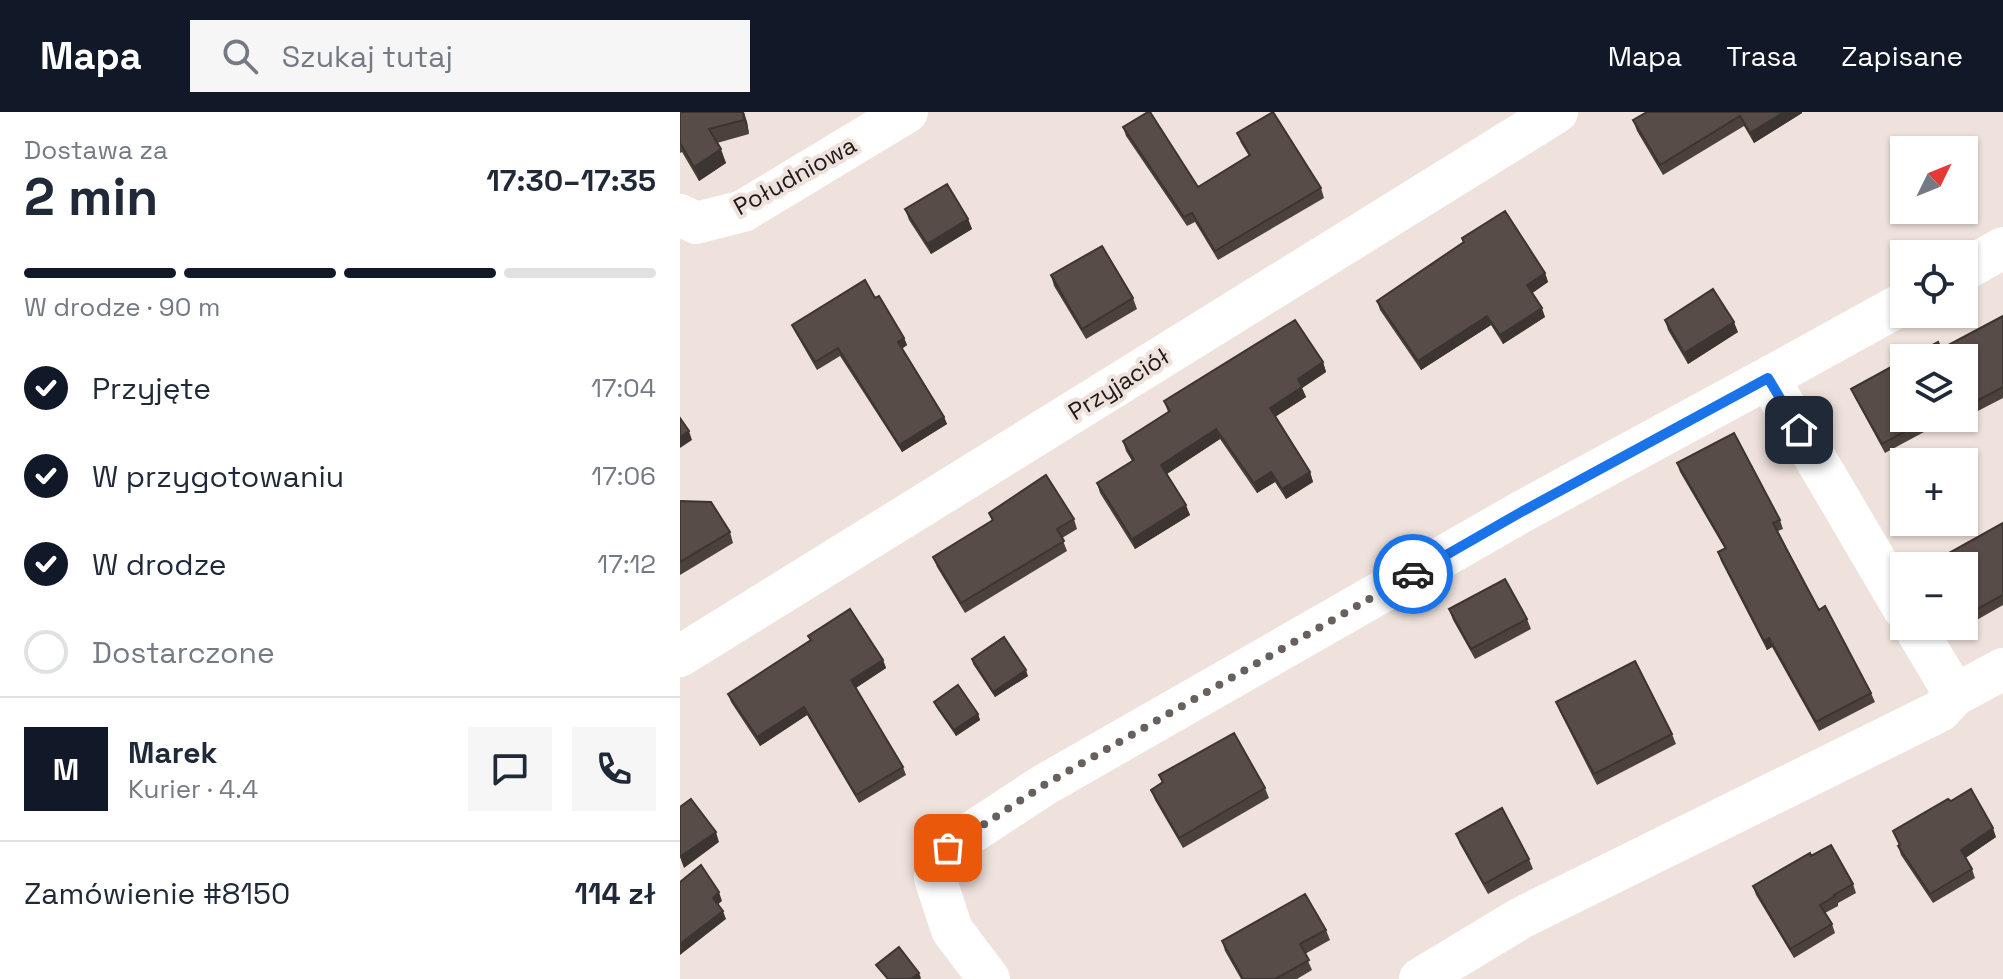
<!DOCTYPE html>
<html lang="pl">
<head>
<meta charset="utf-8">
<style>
	:root { --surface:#fff; --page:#f6f6f7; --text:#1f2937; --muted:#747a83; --line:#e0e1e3; --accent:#111827 }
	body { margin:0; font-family:"Space Grotesk",sans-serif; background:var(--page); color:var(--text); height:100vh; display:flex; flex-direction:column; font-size:30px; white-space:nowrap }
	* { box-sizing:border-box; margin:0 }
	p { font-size:26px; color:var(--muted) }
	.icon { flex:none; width:44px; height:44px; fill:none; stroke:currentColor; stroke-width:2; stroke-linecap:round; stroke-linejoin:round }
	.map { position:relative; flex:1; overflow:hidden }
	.panel { display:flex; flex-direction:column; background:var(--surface); width:680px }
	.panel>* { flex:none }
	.needle { width:52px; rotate:47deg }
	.controls { position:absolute; left:1210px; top:24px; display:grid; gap:16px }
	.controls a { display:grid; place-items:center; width:88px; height:88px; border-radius:0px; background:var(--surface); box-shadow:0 2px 6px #0004; font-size:40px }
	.pin { position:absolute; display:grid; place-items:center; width:68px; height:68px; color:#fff; margin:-34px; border-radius:16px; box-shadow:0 4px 12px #0006 }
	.courier { position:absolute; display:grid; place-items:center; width:80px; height:80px; margin:-40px; border:6px solid #1a73e8; border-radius:50%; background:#fff; color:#222; box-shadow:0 2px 10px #0007 }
	.head em { font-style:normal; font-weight:700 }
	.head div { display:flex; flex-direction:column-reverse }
	.head { display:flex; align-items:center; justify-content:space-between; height:136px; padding:0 24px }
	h1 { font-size:52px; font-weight:700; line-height:60px }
	.bar { display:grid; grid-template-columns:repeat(4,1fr); gap:12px 8px; align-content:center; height:96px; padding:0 24px }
	.bar i { height:10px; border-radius:6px; background:var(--line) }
	.bar .active { background:var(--accent) }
	.bar p { grid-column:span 4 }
	.line { display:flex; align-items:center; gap:20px; padding:0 24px; border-top:2px solid var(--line) }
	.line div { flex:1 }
	.round { display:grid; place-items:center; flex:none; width:84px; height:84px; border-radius:0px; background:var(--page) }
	ol { padding:0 24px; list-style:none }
	li { display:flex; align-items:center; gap:24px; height:88px }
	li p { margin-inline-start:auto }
	li .icon { padding:8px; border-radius:50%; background:var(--accent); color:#fff; stroke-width:4 }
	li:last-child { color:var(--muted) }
	li i { width:44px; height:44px; border:4px solid var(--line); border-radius:50% }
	header { display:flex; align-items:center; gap:48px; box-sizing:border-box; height:112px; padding:0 40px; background:var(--accent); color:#fff }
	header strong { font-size:38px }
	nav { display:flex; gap:44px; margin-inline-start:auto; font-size:28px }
	.search { width:560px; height:72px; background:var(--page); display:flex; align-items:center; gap:20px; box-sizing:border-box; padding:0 28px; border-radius:0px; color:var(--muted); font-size:30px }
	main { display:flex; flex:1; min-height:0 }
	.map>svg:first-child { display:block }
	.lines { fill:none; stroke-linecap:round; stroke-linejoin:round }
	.minor { stroke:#fff; stroke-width:42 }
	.wall { fill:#4b413d }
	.shaded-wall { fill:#3d3532 }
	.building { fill:#574c47; stroke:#3d3532; stroke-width:2 }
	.done { stroke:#67605d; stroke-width:8; stroke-dasharray:0 14.4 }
	.route { stroke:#1a73e8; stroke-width:10 }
	.labels { text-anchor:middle; stroke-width:8; stroke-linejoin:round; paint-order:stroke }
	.street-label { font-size:24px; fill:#1e1a18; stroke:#efe2dc }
</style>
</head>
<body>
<header>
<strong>Mapa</strong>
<div class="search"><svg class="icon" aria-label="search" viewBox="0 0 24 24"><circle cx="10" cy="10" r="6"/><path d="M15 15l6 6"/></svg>Szukaj tutaj</div>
<nav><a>Mapa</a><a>Trasa</a><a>Zapisane</a></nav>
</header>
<main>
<section class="panel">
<div class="head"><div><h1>2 min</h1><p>Dostawa za</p></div><em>17:30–17:35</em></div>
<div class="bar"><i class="active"></i><i class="active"></i><i class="active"></i><i></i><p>W drodze · 90 m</p></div>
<ol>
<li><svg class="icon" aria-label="check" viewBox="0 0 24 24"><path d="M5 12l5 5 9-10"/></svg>Przyjęte<p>17:04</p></li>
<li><svg class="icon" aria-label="check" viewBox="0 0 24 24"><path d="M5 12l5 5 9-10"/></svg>W przygotowaniu<p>17:06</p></li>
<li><svg class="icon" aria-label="check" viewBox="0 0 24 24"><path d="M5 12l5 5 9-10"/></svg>W drodze<p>17:12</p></li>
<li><i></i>Dostarczone</li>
</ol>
<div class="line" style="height:144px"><b class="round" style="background:var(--accent);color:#fff">M</b><div><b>Marek</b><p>Kurier · 4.4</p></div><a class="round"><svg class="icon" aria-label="chat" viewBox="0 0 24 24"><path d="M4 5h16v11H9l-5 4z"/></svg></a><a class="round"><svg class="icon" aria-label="phone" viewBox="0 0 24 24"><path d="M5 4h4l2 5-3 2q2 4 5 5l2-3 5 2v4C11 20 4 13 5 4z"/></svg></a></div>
<div class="line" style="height:104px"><div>Zamówienie #8150</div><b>114 zł</b></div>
</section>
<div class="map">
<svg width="1323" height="867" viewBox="0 0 1323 867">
	<rect width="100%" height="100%" fill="#efe2dc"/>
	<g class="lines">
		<path class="minor" d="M 0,103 L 16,111 L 63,99 L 227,0
			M 1284,158 L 1323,136
			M 1224,191 L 1088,266 L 1224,497
			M 1234,514 L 1275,583
			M 0,544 L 877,0
			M 309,867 L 272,818 L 255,766 L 268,736 L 364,673 L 843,399 L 1088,266
			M 740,867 L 841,806 L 1260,599 L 1275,583 L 1323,557"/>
	</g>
	<path class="wall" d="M 0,0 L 64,0 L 67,10 L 69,22 L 37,31 L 46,51 L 19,69 L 2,40 L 0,41 Z
		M 1122,1 L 1074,31 L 1064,14 L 983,63 L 957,19 L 953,8 Z
		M 443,15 L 518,75 L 569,44 L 561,31 L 557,21 L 641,76 L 644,86 L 538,148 L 515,110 L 507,114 L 446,24 Z
		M 1284,38 L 1295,52 L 1298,61 L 1284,69 Z
		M 225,97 L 288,107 L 292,117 L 251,142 L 229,108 Z
		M 782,126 L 865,161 L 868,170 L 852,181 L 865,205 L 823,232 L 811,213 L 741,258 L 700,198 L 697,189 L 783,130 Z
		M 371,163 L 453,186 L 457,197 L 406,227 L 374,174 Z
		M 195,186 L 224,226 L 227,233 L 222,237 L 264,305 L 267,312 L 222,340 L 160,244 L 137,258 L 115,220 L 112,213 Z
		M 1323,204 L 1323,286 L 1294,301 L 1291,295 L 1284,299 L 1284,246 L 1261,237 Z
		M 985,208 L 1058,220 L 1008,252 L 988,218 Z
		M 643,250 L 646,260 L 622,276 L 626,285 L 595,305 L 630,360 L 633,370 L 606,387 L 595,370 L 577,381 L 540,327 L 487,362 L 510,403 L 455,437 L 420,381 L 417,371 L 452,349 L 446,339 L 443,329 L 488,300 L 484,289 Z
		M 1171,277 L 1224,306 L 1270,306 L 1205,341 L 1175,286 Z
		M 997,351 L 1100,408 L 1103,417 L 1098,419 L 1139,498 L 1191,581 L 1195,590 L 1139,619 L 1092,535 L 1087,538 L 1041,449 L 1038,440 L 1045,437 L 1000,360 Z
		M 0,389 L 50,420 L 53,431 L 0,463 Z
		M 309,401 L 394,407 L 397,417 L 382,426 L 387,439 L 285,501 L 257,455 L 253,445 L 312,409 Z
		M 1323,411 L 1323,493 L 1295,509 L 1284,489 L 1284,454 L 1265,454 L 1262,445 Z
		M 769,497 L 847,507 L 851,517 L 795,547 L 773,508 Z
		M 128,524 L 203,548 L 206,556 L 176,576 L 223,655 L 226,663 L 179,691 L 127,603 L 80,634 L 51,590 L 48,582 L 130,528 Z
		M 292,547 L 348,564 L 315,585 L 293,552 Z
		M 254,590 L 298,602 L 300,608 L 276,624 L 256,595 Z
		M 876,590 L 992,622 L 996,632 L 917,673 L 880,600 Z
		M 479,663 L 585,676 L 589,686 L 503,736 L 475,688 L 471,678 L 482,671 Z
		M 1213,719 L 1316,725 L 1285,746 L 1292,757 L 1295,766 L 1253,791 L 1221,743 L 1218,734 L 1219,733 Z
		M 776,722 L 849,747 L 853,757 L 808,782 L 780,732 Z
		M 1131,744 L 1173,772 L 1176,781 L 1158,791 L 1158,794 L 1145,801 L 1152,812 L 1155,821 L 1114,846 L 1076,783 L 1073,774 Z
		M 646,818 L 650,828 L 625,842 L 632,858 L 617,867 L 561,867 L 545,839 L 542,829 Z"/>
	<path class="shaded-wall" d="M 63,0 L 67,10 L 69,22 L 64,8 Z
		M 1104,0 L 1122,0 L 1122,1 L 1074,31 L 1070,21 Z
		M 41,37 L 46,51 L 19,69 L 14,55 Z
		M 288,107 L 292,117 L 251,142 L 247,132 Z
		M 865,161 L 868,170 L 851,182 L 847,173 Z
		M 862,196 L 865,205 L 823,232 L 820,223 Z
		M 807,204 L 811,213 L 741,258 L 738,249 Z
		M 1054,210 L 1058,220 L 1008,252 L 1004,241 Z
		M 224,226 L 227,233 L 220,237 L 218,230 Z
		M 643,250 L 646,260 L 622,276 L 626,285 L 593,306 L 590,296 L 618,267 Z
		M 264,305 L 267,312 L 222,340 L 219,333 Z
		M 536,317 L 540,327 L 485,363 L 481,353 Z
		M 9,319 L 12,328 L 0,336 L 0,325 Z
		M 591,360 L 595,370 L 577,381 L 574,371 Z
		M 630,360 L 633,370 L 606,387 L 602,377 Z
		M 506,393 L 510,403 L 455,437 L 452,427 Z
		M 1089,526 L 1092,535 L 1087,538 L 1084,529 Z
		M 203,548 L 206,556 L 174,577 L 171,568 Z
		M 346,558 L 348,564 L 315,585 L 313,580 Z
		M 124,595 L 127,603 L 80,634 L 77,625 Z
		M 298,602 L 300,608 L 276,624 L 274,618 Z
		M 1313,716 L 1316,725 L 1284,747 L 1281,738 Z
		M 36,720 L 39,730 L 4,756 L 0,745 Z
		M 39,780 L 42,789 L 36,794 L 33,786 Z
		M 43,799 L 46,807 L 0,843 L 0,832 Z
		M 239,861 L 241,866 L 240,867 L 231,867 Z"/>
	<path class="building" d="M 0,0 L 63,0 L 64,8 L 29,17 L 41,37 L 14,55 L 0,31 Z
		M 468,0 L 470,0 L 518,75 L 570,43 L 557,21 L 593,0 L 641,76 L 535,139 L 512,101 L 504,105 L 443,15 Z
		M 967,0 L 1104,0 L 1070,21 L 1060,4 L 980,53 L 953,8 Z
		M 1279,26 L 1295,52 L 1284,59 L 1284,38 L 1256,38 Z
		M 267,72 L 288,107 L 247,132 L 225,97 Z
		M 825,99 L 865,161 L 847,173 L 862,196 L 820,223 L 807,204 L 738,249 L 697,189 L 784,130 L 782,126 Z
		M 422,134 L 453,186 L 402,217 L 371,163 Z
		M 185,168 L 195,186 L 199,184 L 224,226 L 218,230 L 264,305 L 219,333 L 158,236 L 135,250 L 112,213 Z
		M 1033,177 L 1054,210 L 1004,241 L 985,208 Z
		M 1323,204 L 1323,275 L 1291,292 L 1288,286 L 1284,288 L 1284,246 L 1229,246 L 1258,230 L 1261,237 Z
		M 615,208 L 643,250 L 618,267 L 622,275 L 590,296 L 630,360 L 602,377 L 591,360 L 574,371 L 536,317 L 481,353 L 506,393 L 452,427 L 417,371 L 454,348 L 443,329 L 490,299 L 484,289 Z
		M 1224,248 L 1224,306 L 1250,306 L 1202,332 L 1171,277 Z
		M 0,306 L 9,319 L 0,325 Z
		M 1054,321 L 1100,408 L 1093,411 L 1108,440 L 1139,498 L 1145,494 L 1191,581 L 1136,610 L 1089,526 L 1084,529 L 1038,440 L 1046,436 L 997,351 Z
		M 366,363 L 394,407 L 377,417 L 384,429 L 281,491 L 253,445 L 313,408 L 309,401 Z
		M 0,389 L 31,390 L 50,420 L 0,450 Z
		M 1323,411 L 1323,483 L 1292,500 L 1284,486 L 1284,454 L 1267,454 L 1262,445 Z
		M 825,467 L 847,507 L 791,537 L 769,497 Z
		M 170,497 L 203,548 L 171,568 L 223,655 L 176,683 L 124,595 L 77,625 L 48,582 L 131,528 L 128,524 Z
		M 324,525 L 346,558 L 313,580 L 292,547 Z
		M 955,549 L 992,622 L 914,662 L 876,590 Z
		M 278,573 L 298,602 L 274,618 L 254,590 Z
		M 554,621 L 585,676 L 499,726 L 471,678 L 483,670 L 479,663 Z
		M 1291,677 L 1313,716 L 1281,738 L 1292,757 L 1250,782 L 1218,734 L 1220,733 L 1213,719 L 1268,687 L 1271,689 Z
		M 11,687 L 36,720 L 0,745 L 0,695 Z
		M 822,696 L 849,747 L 804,772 L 776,722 Z
		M 1151,733 L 1173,772 L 1154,783 L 1155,784 L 1140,793 L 1152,812 L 1110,837 L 1073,774 L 1130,741 L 1131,744 Z
		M 21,753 L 39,780 L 33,786 L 43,799 L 0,832 L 0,770 Z
		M 625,782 L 646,818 L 620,832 L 629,848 L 595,867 L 563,867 L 542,829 Z
		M 219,835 L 239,861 L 231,867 L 208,867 L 196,853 Z"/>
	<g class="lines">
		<path class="done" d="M 268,736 L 364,673 L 733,462"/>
		<path class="route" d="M 733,462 L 843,399 L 1088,266 L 1119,318"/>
	</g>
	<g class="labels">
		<g class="street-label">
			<text transform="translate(115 64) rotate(-29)" y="8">Południowa</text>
			<text transform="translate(439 272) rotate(-32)" y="8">Przyjaciół</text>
		</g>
	</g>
</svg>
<div class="controls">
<a><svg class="needle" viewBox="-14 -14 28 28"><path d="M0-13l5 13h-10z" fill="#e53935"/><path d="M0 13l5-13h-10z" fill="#747a83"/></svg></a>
<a><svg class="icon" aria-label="locate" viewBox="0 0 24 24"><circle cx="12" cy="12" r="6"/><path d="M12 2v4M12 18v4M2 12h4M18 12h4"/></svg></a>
<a><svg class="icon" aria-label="layers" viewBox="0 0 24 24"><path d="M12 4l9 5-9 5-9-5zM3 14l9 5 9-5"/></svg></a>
<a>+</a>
<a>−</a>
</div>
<div class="pin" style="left:268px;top:736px;background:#ea580c"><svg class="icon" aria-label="bag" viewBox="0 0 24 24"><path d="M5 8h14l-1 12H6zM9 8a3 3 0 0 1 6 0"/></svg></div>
<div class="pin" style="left:1119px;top:318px;background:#1f2937"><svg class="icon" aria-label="home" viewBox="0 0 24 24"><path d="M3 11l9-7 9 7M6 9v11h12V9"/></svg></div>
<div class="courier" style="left:733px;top:462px"><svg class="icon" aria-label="car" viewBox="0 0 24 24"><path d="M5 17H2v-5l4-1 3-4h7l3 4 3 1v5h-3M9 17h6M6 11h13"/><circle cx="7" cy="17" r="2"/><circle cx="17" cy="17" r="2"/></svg></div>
</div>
</main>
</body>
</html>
